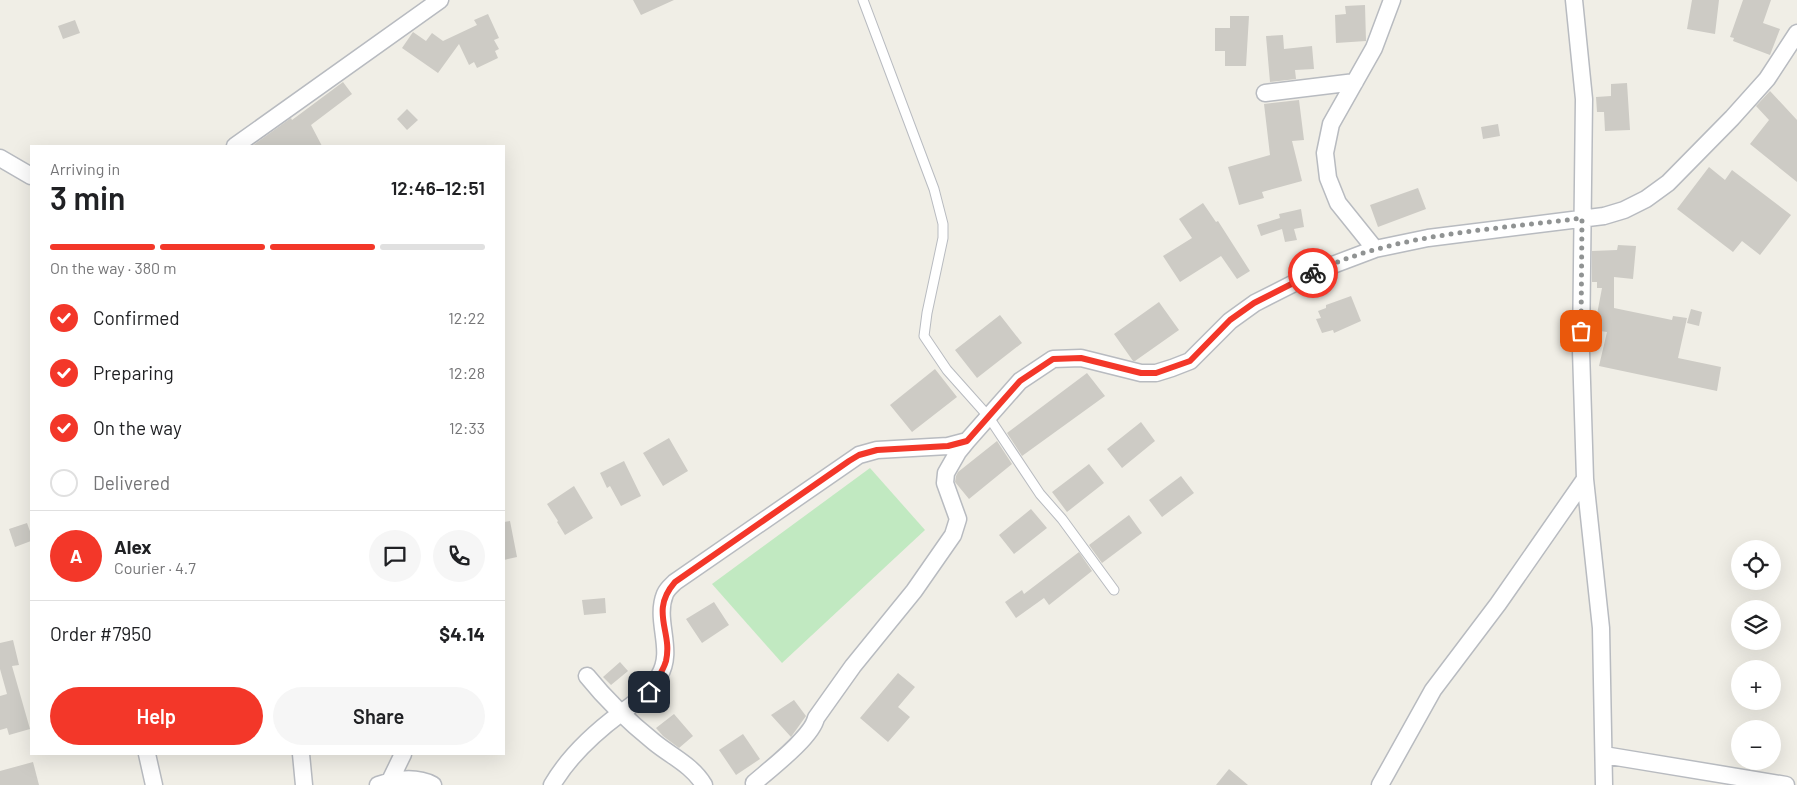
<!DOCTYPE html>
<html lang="en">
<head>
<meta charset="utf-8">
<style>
	:root { --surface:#fff; --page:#f6f6f6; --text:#202124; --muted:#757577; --line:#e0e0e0; --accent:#f33729 }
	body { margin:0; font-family:Barlow,sans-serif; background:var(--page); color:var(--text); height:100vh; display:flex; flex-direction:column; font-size:19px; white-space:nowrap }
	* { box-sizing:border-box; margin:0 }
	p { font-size:16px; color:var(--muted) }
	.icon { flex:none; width:28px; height:28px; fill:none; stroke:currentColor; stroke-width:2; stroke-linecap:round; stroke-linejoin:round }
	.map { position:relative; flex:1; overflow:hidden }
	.details { position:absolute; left:30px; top:145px; width:475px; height:610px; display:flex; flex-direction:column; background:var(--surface); border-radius:0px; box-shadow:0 5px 20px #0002 }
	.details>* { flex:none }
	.fabs { position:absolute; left:1731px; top:540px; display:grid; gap:10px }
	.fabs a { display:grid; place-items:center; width:50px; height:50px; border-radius:50%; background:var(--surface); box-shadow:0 5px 20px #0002; font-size:25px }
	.pin { position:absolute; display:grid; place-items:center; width:42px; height:42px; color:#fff; margin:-21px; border-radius:10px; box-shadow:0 2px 8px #0006 }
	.courier { position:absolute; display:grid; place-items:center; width:50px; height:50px; margin:-25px; border:4px solid #f33729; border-radius:50%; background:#fff; color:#222; box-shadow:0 1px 6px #0007 }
	.head em { font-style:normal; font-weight:600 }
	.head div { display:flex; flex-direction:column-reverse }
	.head { display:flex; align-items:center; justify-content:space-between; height:85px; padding:0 20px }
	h1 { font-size:32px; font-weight:600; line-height:38px }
	.bar { display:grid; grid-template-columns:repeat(4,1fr); gap:8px 5px; align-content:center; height:60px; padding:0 20px }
	.bar i { height:6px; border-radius:4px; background:var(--line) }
	.bar .on { background:var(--accent) }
	.bar p { grid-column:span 4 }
	.line { display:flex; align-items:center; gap:12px; padding:0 20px; border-top:1px solid var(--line) }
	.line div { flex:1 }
	.round { display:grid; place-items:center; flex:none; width:52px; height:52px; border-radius:26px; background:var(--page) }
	ol { padding:0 20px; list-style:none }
	li { display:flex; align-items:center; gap:15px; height:55px }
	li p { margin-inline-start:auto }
	li .icon { padding:5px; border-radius:50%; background:var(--accent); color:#fff; stroke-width:4 }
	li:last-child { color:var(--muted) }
	li i { width:28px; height:28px; border:2px solid var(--line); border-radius:50% }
	.action { display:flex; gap:10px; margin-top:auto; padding:10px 20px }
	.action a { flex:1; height:58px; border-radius:30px; background:var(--accent); color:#fff; font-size:20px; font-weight:600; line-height:58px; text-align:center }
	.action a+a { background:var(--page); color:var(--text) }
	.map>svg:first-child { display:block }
	.green { fill:#c1e9c1 }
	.building { fill:#cdcbc5 }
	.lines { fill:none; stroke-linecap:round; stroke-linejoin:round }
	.lane-casing { stroke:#b8bbc0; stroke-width:11 }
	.street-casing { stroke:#b8bbc0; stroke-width:19 }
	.lane { stroke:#fff; stroke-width:9 }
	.street { stroke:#fff; stroke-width:16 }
	.done { stroke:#909393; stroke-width:5; stroke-dasharray:0 9 }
	.route { stroke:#f33729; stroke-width:6 }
</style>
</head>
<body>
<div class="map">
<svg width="1797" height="785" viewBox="0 0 1797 785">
	<rect width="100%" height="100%" fill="#f0eee6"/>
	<path class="green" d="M 870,468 L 925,530 L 782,663 L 712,584 Z"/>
	<path class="building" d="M 633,0 L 674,0 L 641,15 Z
		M 1692,0 L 1719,0 L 1715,34 L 1687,29 Z
		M 1743,0 L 1771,0 L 1763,23 L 1780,29 L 1770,55 L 1733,41 L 1734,38 L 1730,37 Z
		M 1365,5 L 1366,41 L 1336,43 L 1335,15 L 1346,14 L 1345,6 Z
		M 488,14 L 499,38 L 494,40 L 499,49 L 495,51 L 498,58 L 477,68 L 474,62 L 469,65 L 459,44 L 438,73 L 402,48 L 413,32 L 426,41 L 432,33 L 443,41 L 477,25 L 474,20 Z
		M 1230,16 L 1249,16 L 1246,66 L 1225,66 L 1225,51 L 1215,51 L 1215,28 L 1230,28 Z
		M 75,20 L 80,33 L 63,39 L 58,26 Z
		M 1283,35 L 1284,49 L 1312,46 L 1314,69 L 1295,70 L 1296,79 L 1270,82 L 1266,36 Z
		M 343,82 L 352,94 L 311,125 L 322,146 L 252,146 L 291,118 L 292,120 Z
		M 1627,83 L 1630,130 L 1605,131 L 1604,112 L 1597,112 L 1596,97 L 1611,96 L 1611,84 Z
		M 1770,91 L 1797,120 L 1797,182 L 1750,144 L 1769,120 L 1756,106 Z
		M 1299,100 L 1304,140 L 1292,141 L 1302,181 L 1262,192 L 1264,198 L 1239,205 L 1228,167 L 1270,155 L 1264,104 Z
		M 407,109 L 418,120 L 407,130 L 397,119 Z
		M 1498,124 L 1500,136 L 1483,139 L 1481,127 Z
		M 1709,167 L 1725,180 L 1732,170 L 1791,215 L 1760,255 L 1742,241 L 1733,252 L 1677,209 Z
		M 1418,188 L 1426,209 L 1378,227 L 1370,205 Z
		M 1203,203 L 1216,222 L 1218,221 L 1250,271 L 1237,279 L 1221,256 L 1180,282 L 1163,256 L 1192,238 L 1179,219 Z
		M 1301,209 L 1304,227 L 1294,229 L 1297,240 L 1285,242 L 1282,229 L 1261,236 L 1257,225 L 1280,218 L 1279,214 Z
		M 1618,245 L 1636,246 L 1633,279 L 1614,277 L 1614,308 L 1672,320 L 1673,316 L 1687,318 L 1678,358 L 1721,367 L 1717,391 L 1599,366 L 1607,332 L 1594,330 L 1602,288 L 1597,288 L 1597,282 L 1592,282 L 1592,251 L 1617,250 Z
		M 1351,296 L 1361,321 L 1334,333 L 1333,330 L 1322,333 L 1316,319 L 1321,318 L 1318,311 L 1326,308 L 1326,305 Z
		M 1159,302 L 1179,330 L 1135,361 L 1133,361 L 1114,334 Z
		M 1691,309 L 1702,312 L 1699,326 L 1687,323 Z
		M 1000,315 L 1022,343 L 977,378 L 955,350 Z
		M 935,369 L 957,397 L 912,432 L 890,405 Z
		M 1087,373 L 1105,396 L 1022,456 L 1007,433 Z
		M 1141,422 L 1155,441 L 1122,468 L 1107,449 Z
		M 669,438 L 688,471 L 663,486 L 643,453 Z
		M 997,441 L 1012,464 L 969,499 L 955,482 L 956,476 L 958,472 Z
		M 624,461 L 641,496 L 621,506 L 610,486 L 607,488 L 600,473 Z
		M 1089,464 L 1104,483 L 1067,512 L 1052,492 Z
		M 1181,476 L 1194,493 L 1162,517 L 1149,500 Z
		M 574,486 L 593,518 L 565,535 L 557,522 L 558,521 L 547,504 Z
		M 1031,509 L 1047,528 L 1014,554 L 999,535 Z
		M 1129,515 L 1142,533 L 1102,563 L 1089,545 Z
		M 510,521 L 517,557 L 504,560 L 504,522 Z
		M 27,523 L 31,534 L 31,541 L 15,547 L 9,529 Z
		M 1079,552 L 1092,571 L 1049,605 L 1044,598 L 1016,618 L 1005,602 L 1022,590 L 1024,594 Z
		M 605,598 L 606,613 L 584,615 L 582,600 Z
		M 714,602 L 729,625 L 702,643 L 686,619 Z
		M 13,640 L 19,665 L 12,666 L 30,729 L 9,735 L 7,728 L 0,730 L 0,696 L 7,694 L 0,669 L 0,643 Z
		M 620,662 L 628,671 L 611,685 L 603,677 Z
		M 898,673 L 915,687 L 898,707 L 910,717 L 888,742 L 860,718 Z
		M 794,700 L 806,716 L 791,737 L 771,715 Z
		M 674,714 L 693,736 L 679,748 L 663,736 L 656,728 Z
		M 743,734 L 760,759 L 736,775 L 719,750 Z
		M 33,762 L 39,785 L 0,785 L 0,771 Z
		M 1229,769 L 1248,785 L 1216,785 Z"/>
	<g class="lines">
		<defs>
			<path id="lane" d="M 863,0 L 934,189 L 943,224 L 943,238 L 927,313 L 924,336 L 947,370 L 988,416 L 1040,494 L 1062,519 L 1114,590"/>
			<path id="street" d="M 1574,0 L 1584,99 L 1581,350 L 1585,479 L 1601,628 L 1604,785
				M 1265,93 L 1355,82
				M 235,146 L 440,0
				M 0,158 L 31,176
				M 1375,249 L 1338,203 L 1328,178 L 1325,153 L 1331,124 L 1374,48 L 1392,0
				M 587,676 C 607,701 628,721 654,742 C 671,756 692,765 704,785
				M 147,754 L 154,785
				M 301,754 L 304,785
				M 1604,755 L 1786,785
				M 754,783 C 770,769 812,737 816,718 L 853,666 L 914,591 L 953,535 L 958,519 L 945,483 L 946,473 L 958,452 L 967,441
				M 378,785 C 396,779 416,776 433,785
				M 388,785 L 403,754
				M 552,785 C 569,756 594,733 621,713 C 636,702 649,693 659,676 C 675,650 654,621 665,594 C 667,589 672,585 675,582 L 859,455 L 877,450 L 948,446 L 967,441 L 1020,381 L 1053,359 L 1081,358 L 1141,373 L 1156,373 L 1172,368 L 1190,361 L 1230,321 L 1255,303 L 1322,269 L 1375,249 L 1428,238 L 1604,216 L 1624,210 L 1646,199 L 1668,183 L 1732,118 L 1767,79 L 1797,33
				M 1380,785 L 1433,690 L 1498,604 L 1585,479"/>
		</defs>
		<use href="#lane" class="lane-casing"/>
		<use href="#street" class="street-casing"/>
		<use href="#lane" class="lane"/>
		<use href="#street" class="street"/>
	</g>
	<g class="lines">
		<path class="done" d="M 1313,273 C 1393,233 1494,230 1582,218 L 1581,331"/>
		<path class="route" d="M 649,692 C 655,682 663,672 666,661 C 673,631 649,612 675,582 L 849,461 L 859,455 L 877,450 L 948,446 L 967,441 L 1020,381 L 1053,359 L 1081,358 L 1141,373 L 1156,373 L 1190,361 L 1230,320 L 1254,303 L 1313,273"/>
	</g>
</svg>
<div class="fabs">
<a><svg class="icon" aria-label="locate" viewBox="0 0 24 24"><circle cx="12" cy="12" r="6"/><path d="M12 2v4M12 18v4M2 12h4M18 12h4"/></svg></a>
<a><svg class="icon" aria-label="layers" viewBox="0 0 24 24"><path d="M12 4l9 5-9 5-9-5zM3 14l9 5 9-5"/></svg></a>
<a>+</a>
<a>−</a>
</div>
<div class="pin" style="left:1581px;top:331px;background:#ea580c"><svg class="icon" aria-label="bag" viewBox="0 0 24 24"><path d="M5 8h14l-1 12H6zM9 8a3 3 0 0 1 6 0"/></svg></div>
<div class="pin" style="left:649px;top:692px;background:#1f2937"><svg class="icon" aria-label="home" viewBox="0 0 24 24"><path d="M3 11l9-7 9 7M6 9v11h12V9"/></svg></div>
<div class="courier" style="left:1313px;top:273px"><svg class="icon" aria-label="bike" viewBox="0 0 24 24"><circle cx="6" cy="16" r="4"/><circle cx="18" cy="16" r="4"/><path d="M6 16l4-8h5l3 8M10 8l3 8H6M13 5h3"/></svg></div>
<section class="details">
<div class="head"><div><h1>3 min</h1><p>Arriving in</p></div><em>12:46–12:51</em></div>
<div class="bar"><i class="on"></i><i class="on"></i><i class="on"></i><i></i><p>On the way · 380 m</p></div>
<ol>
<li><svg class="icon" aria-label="check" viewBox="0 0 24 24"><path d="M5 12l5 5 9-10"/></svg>Confirmed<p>12:22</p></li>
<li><svg class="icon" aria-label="check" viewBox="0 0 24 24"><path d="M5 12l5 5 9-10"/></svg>Preparing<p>12:28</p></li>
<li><svg class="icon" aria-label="check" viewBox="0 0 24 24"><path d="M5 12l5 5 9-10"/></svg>On the way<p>12:33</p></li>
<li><i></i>Delivered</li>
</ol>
<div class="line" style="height:90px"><b class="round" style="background:var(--accent);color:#fff">A</b><div><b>Alex</b><p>Courier · 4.7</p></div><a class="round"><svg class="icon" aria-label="chat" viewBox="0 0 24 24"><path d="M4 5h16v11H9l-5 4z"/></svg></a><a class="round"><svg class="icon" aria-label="phone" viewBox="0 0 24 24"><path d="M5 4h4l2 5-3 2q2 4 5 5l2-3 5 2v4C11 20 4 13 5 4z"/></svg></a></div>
<div class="line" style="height:65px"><div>Order #7950</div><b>$4.14</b></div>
<div class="action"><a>Help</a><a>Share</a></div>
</section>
</div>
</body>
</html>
